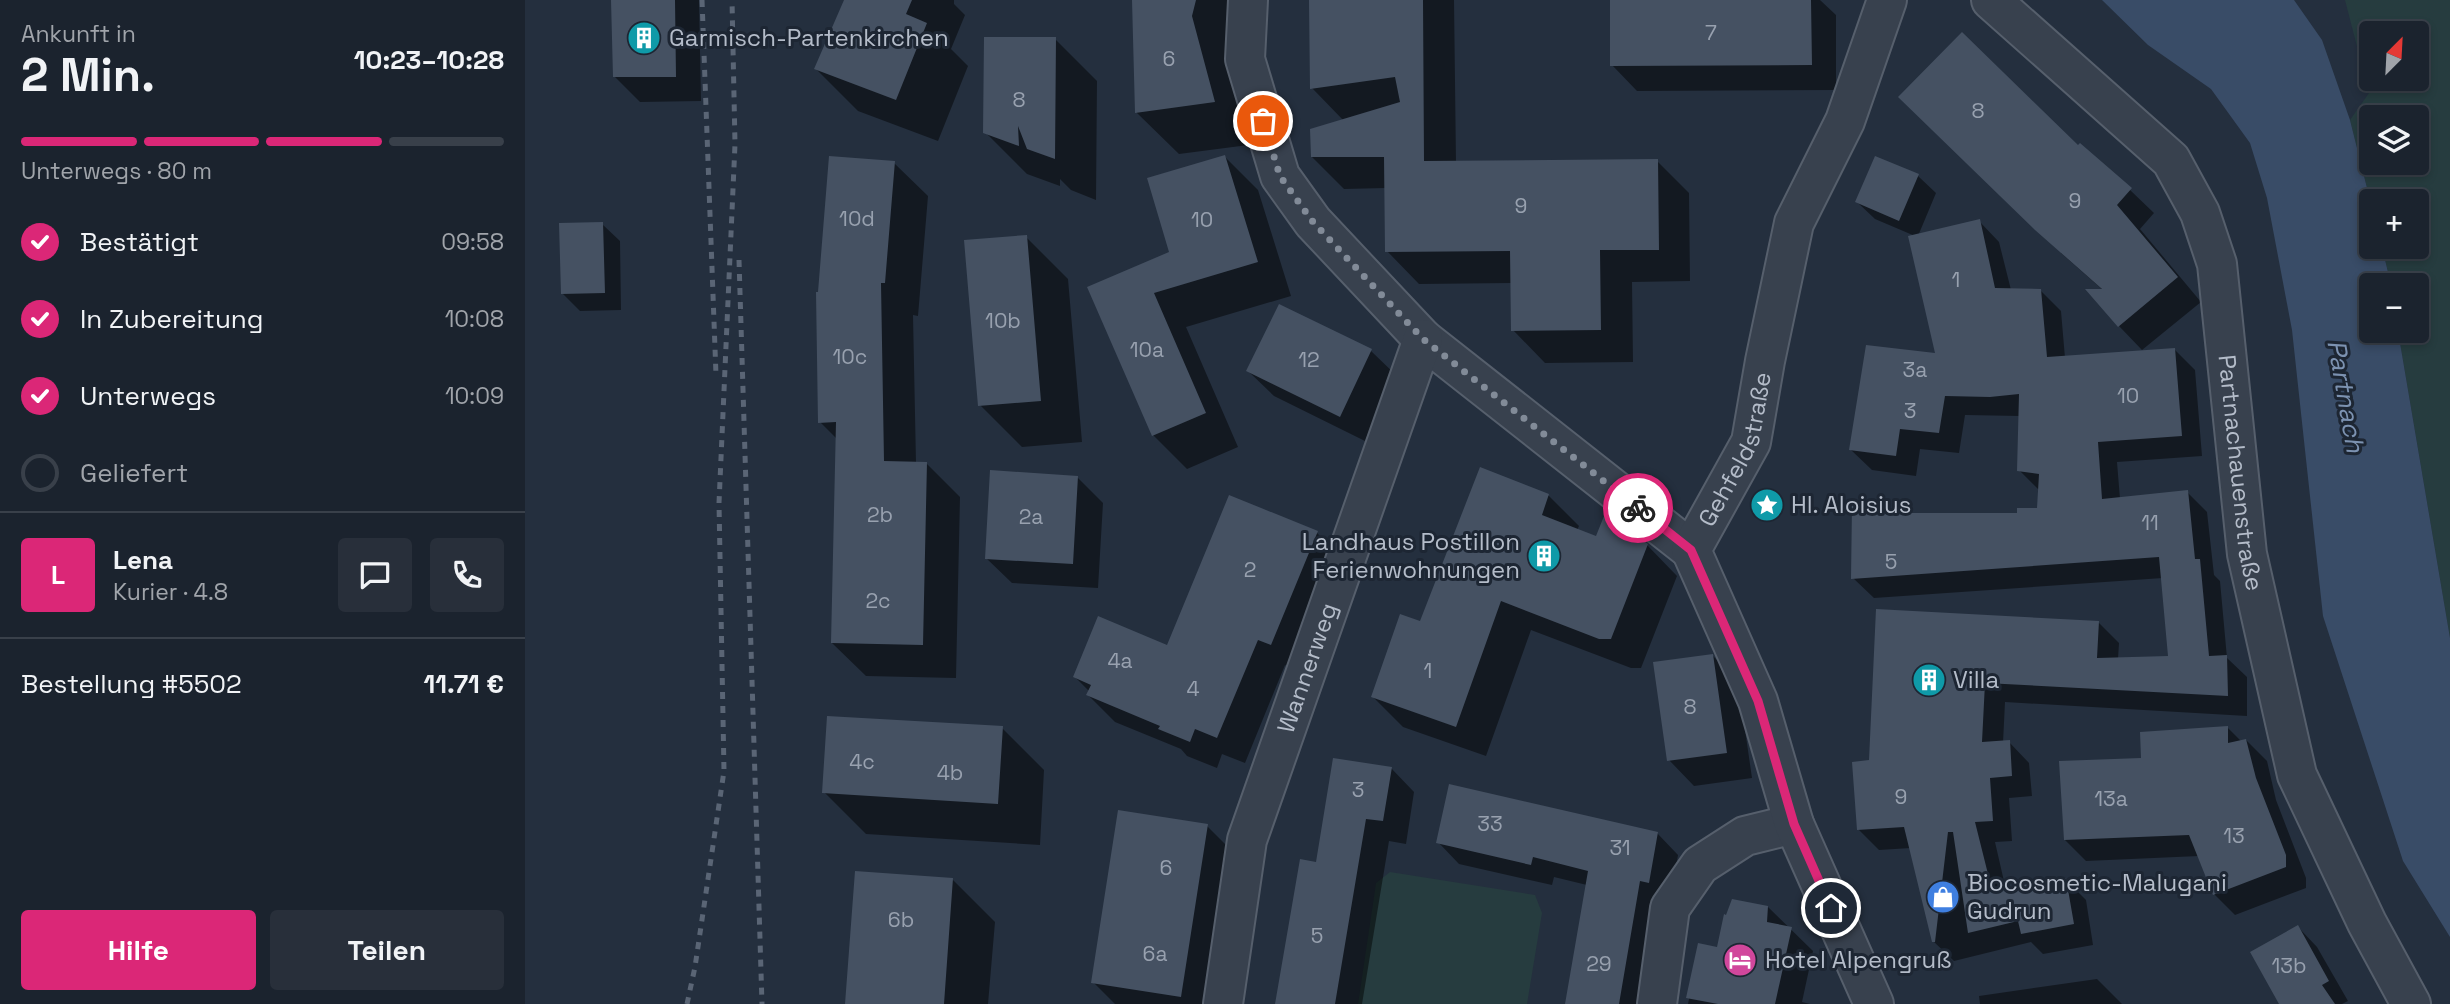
<!DOCTYPE html>
<html lang="de">
<head>
<meta charset="utf-8">
<style>
	:root { --surface:#1b232e; --page:#282f3a; --text:#f1f3f6; --muted:#a0a4aa; --line:#39404a; --accent:#db2777 }
	body { margin:0; font-family:"Space Grotesk",sans-serif; background:var(--page); color:var(--text); height:100vh; display:flex; flex-direction:column; font-size:26px; white-space:nowrap }
	* { box-sizing:border-box; margin:0 }
	p { font-size:23px; color:var(--muted) }
	.icon { flex:none; width:38px; height:38px; fill:none; stroke:currentColor; stroke-width:2; stroke-linecap:round; stroke-linejoin:round }
	.map { position:relative; flex:1; overflow:hidden }
	.panel { display:flex; flex-direction:column; background:var(--surface); width:525px }
	.panel>* { flex:none }
	.needle { width:46px; rotate:24deg }
	.controls { position:absolute; left:1834px; top:21px; display:grid; gap:14px }
	.controls a { display:grid; place-items:center; width:70px; height:70px; border-radius:7px; background:var(--surface); box-shadow:0 4px 10px #0003,0 0 0 2px var(--line); font-size:35px }
	.pin { position:absolute; display:grid; place-items:center; width:60px; height:60px; color:#fff; margin:-30px; border:4px solid #fff; border-radius:50%; box-shadow:0 2px 7px #0007 }
	.courier { position:absolute; display:grid; place-items:center; width:70px; height:70px; margin:-35px; border:5px solid #db2777; border-radius:50%; background:#fff; color:#222; box-shadow:0 2px 9px #0007 }
	.head em { font-style:normal; font-weight:700 }
	.head div { display:flex; flex-direction:column-reverse }
	.head { display:flex; align-items:center; justify-content:space-between; height:119px; padding:0 21px }
	h1 { font-size:46px; font-weight:700; line-height:52px }
	.bar { display:grid; grid-template-columns:repeat(4,1fr); gap:10px 7px; align-content:center; height:84px; padding:0 21px }
	.bar i { height:9px; border-radius:5px; background:var(--line) }
	.bar .active { background:var(--accent) }
	.bar p { grid-column:span 4 }
	.line { display:flex; align-items:center; gap:18px; padding:0 21px; border-top:2px solid var(--line) }
	.line div { flex:1 }
	.round { display:grid; place-items:center; flex:none; width:74px; height:74px; border-radius:7px; background:var(--page) }
	ol { padding:0 21px; list-style:none }
	li { display:flex; align-items:center; gap:21px; height:77px }
	li p { margin-inline-start:auto }
	li .icon { padding:7px; border-radius:50%; background:var(--accent); color:#fff; stroke-width:4 }
	li:last-child { color:var(--muted) }
	li i { width:38px; height:38px; border:4px solid var(--line); border-radius:50% }
	.cta { display:flex; gap:14px; margin-top:auto; padding:14px 21px }
	.cta a { flex:1; height:80px; border-radius:7px; background:var(--accent); color:#fff; font-size:28px; font-weight:700; line-height:80px; text-align:center }
	.cta a+a { background:var(--page); color:var(--text) }
	main { display:flex; flex:1; min-height:0 }
	.map>svg:first-child { display:block }
	.green { fill:#263c3f; fill-rule:evenodd }
	.water { fill:#394c67 }
	.shadow { fill:#0007 }
	.building { fill:#455162 }
	.lines { fill:none; stroke-linecap:round; stroke-linejoin:round }
	.street-casing { stroke:#565f6c; stroke-width:42 }
	.street { stroke:#38414e; stroke-width:38 }
	.rail { stroke:#5a6575; stroke-width:5; stroke-dasharray:7 7; stroke-linecap:butt }
	.done { stroke:#828b98; stroke-width:7; stroke-dasharray:0 12.6 }
	.route { stroke:#db2777; stroke-width:9 }
	.labels { text-anchor:middle; stroke-width:6; stroke-linejoin:round; paint-order:stroke }
	.number-label { font-size:21px; fill:#98a1af }
	.poi-label { font-size:24px; fill:#b4bcc9; stroke:#1d2633; text-anchor:start }
	.street-label { font-size:24px; fill:#b4bcc9; stroke:#1d2633 }
	.water-label { font-size:26px; font-style:italic; fill:#7c92b1; stroke:#1d2633 }
</style>
</head>
<body>
<main>
<section class="panel">
<div class="head"><div><h1>2 Min.</h1><p>Ankunft in</p></div><em>10:23–10:28</em></div>
<div class="bar"><i class="active"></i><i class="active"></i><i class="active"></i><i></i><p>Unterwegs · 80 m</p></div>
<ol>
<li><svg class="icon" aria-label="check" viewBox="0 0 24 24"><path d="M5 12l5 5 9-10"/></svg>Bestätigt<p>09:58</p></li>
<li><svg class="icon" aria-label="check" viewBox="0 0 24 24"><path d="M5 12l5 5 9-10"/></svg>In Zubereitung<p>10:08</p></li>
<li><svg class="icon" aria-label="check" viewBox="0 0 24 24"><path d="M5 12l5 5 9-10"/></svg>Unterwegs<p>10:09</p></li>
<li><i></i>Geliefert</li>
</ol>
<div class="line" style="height:126px"><b class="round" style="background:var(--accent);color:#fff">L</b><div><b>Lena</b><p>Kurier · 4.8</p></div><a class="round"><svg class="icon" aria-label="chat" viewBox="0 0 24 24"><path d="M4 5h16v11H9l-5 4z"/></svg></a><a class="round"><svg class="icon" aria-label="phone" viewBox="0 0 24 24"><path d="M5 4h4l2 5-3 2q2 4 5 5l2-3 5 2v4C11 20 4 13 5 4z"/></svg></a></div>
<div class="line" style="height:91px"><div>Bestellung #5502</div><b>11.71 €</b></div>
<div class="cta"><a>Hilfe</a><a>Teilen</a></div>
</section>
<div class="map">
<svg width="1925" height="1004" viewBox="0 0 1925 1004">
	<rect width="100%" height="100%" fill="#242f3e"/>
	<path class="green" d="M 1820,0 L 1925,0 L 1925,638 L 1873,331 L 1892,331 L 1892,285 L 1866,285 L 1857,247 L 1892,247 L 1892,201 L 1846,201 L 1846,204 L 1825,120 L 1844,93 ZM 1846,33 L 1892,33 L 1892,79 L 1846,79 ZM 1846,117 L 1892,117 L 1892,163 L 1846,163 Z
		M 865,872 L 1010,895 L 1017,913 L 1002,1004 L 833,1004 L 851,883 Z"/>
	<path class="water" d="M 1577,0 L 1769,0 L 1797,40 L 1825,120 L 1846,204 L 1846,247 L 1857,247 L 1866,285 L 1846,285 L 1846,331 L 1873,331 L 1925,638 L 1925,937 L 1878,861 L 1798,616 L 1767,330 L 1742,198 L 1725,143 L 1686,89 L 1623,45 Z"/>
	<path class="shadow" d="M 88,0 L 174,0 L 176,101 L 115,102 L 90,77 Z
		M 321,0 L 429,0 L 429,4 L 440,15 L 426,49 L 443,66 L 413,141 L 333,111 L 291,69 Z
		M 609,0 L 721,0 L 731,144 L 654,154 L 612,113 Z
		M 786,0 L 929,0 L 931,163 L 1132,161 L 1164,193 L 1165,281 L 1107,282 L 1108,362 L 1020,363 L 988,330 L 987,283 L 894,284 L 862,251 L 861,188 L 819,189 L 787,157 L 819,121 L 787,88 Z
		M 1086,0 L 1295,0 L 1311,15 L 1311,90 L 1112,91 L 1087,65 Z
		M 530,39 L 572,81 L 571,200 L 546,190 L 535,179 L 535,186 L 502,174 L 460,132 Z
		M 1554,148 L 1605,190 L 1629,213 L 1615,229 L 1676,302 L 1617,350 L 1594,326 L 1579,291 L 1536,253 Z
		M 700,157 L 733,190 L 766,296 L 661,327 L 713,447 L 662,469 L 628,435 L 565,288 L 647,253 Z
		M 369,163 L 403,196 L 393,316 L 388,315 L 391,463 L 402,464 L 435,497 L 431,678 L 341,676 L 307,643 L 312,439 L 295,422 Z
		M 1393,176 L 1411,193 L 1393,236 L 1454,221 L 1474,242 L 1486,290 L 1515,290 L 1536,311 L 1540,358 L 1650,350 L 1670,370 L 1677,456 L 1592,462 L 1595,499 L 1662,492 L 1682,512 L 1689,575 L 1695,581 L 1702,658 L 1722,677 L 1722,716 L 1480,702 L 1478,743 L 1484,742 L 1504,763 L 1507,796 L 1484,798 L 1487,841 L 1470,842 L 1481,890 L 1540,879 L 1561,900 L 1568,945 L 1518,954 L 1506,942 L 1429,961 L 1408,941 L 1386,848 L 1354,850 L 1334,830 L 1346,762 L 1353,611 L 1574,623 L 1594,643 L 1593,659 L 1645,658 L 1638,578 L 1349,598 L 1328,578 L 1364,507 L 1371,514 L 1494,514 L 1513,510 L 1515,491 L 1494,470 L 1495,416 L 1440,415 L 1434,453 L 1395,449 L 1391,476 L 1347,470 L 1326,450 L 1412,355 L 1390,236 L 1350,219 L 1332,202 Z
		M 77,224 L 95,241 L 96,310 L 55,311 L 37,293 Z
		M 501,237 L 543,279 L 557,442 L 497,447 L 455,405 Z
		M 755,306 L 846,351 L 872,376 L 840,441 L 749,396 L 723,371 Z
		M 956,470 L 1024,496 L 1054,526 L 1052,530 L 1072,538 L 1122,545 L 1152,576 L 1116,668 L 1106,668 L 1006,630 L 961,756 L 878,727 L 848,697 L 896,623 Z
		M 552,477 L 578,503 L 573,588 L 487,583 L 461,558 Z
		M 792,533 L 819,560 L 773,671 L 760,665 L 720,763 L 697,754 L 692,768 L 662,756 L 656,749 L 590,722 L 563,695 L 565,692 L 550,677 L 643,647 Z
		M 1188,656 L 1213,681 L 1227,778 L 1169,786 L 1144,760 Z
		M 1702,727 L 1717,742 L 1721,740 L 1742,761 L 1751,800 L 1781,878 L 1781,888 L 1710,915 L 1689,894 L 1674,856 L 1561,861 L 1540,840 L 1618,759 Z
		M 477,728 L 519,770 L 515,845 L 341,834 L 299,792 Z
		M 866,768 L 889,792 L 881,844 L 864,841 L 837,1004 L 752,1004 L 793,864 Z
		M 682,826 L 724,868 L 703,1004 L 590,1004 L 568,982 Z
		M 1132,833 L 1153,855 L 1145,903 L 1118,1004 L 1042,1004 L 1062,885 L 1029,877 L 1027,885 L 934,864 L 913,842 Z
		M 428,880 L 470,922 L 463,1004 L 322,1004 Z
		M 1243,907 L 1288,951 L 1277,1002 L 1285,1004 L 1163,1004 L 1175,945 L 1193,949 Z
		M 1773,927 L 1792,947 L 1823,1001 L 1817,1004 L 1756,1004 Z
		M 1572,979 L 1597,1004 L 1455,1004 L 1454,996 Z"/>
	<path class="building" d="M 86,0 L 150,0 L 151,77 L 88,77 Z
		M 319,0 L 387,0 L 381,14 L 402,23 L 371,100 L 289,69 Z
		M 607,0 L 671,0 L 667,16 L 690,102 L 610,113 Z
		M 784,0 L 898,0 L 899,161 L 1133,159 L 1134,250 L 1075,250 L 1076,330 L 986,331 L 985,251 L 860,252 L 859,157 L 786,157 L 785,129 L 875,102 L 870,77 L 785,89 Z
		M 1085,0 L 1286,0 L 1287,65 L 1085,66 Z
		M 1437,32 L 1553,145 L 1555,143 L 1607,188 L 1592,205 L 1653,277 L 1593,327 L 1560,289 L 1577,289 L 1510,230 L 1373,97 Z
		M 459,37 L 531,37 L 530,159 L 502,149 L 493,126 L 494,146 L 458,133 Z
		M 700,155 L 733,262 L 629,293 L 681,413 L 627,436 L 562,287 L 644,252 L 622,178 Z
		M 304,156 L 370,161 L 360,283 L 356,283 L 359,461 L 402,462 L 398,645 L 306,643 L 311,422 L 293,423 L 291,292 L 293,292 Z
		M 1350,156 L 1394,174 L 1374,221 L 1330,202 Z
		M 1455,219 L 1470,288 L 1516,289 L 1522,357 L 1650,348 L 1657,436 L 1573,442 L 1577,499 L 1663,490 L 1670,559 L 1675,559 L 1684,656 L 1702,655 L 1703,696 L 1460,683 L 1457,742 L 1485,740 L 1487,776 L 1465,778 L 1468,821 L 1450,822 L 1467,890 L 1541,878 L 1549,924 L 1496,934 L 1493,921 L 1443,933 L 1428,832 L 1423,832 L 1410,942 L 1407,942 L 1379,827 L 1332,830 L 1327,762 L 1344,760 L 1351,609 L 1574,621 L 1572,658 L 1643,656 L 1634,557 L 1326,579 L 1327,505 L 1365,506 L 1364,513 L 1492,513 L 1492,508 L 1512,508 L 1514,474 L 1492,471 L 1494,394 L 1465,397 L 1420,396 L 1414,433 L 1375,429 L 1371,456 L 1324,450 L 1341,345 L 1410,353 L 1383,236 Z
		M 78,222 L 80,293 L 36,294 L 34,223 Z
		M 502,235 L 516,401 L 453,406 L 439,240 Z
		M 754,304 L 847,349 L 815,417 L 721,371 Z
		M 955,467 L 1024,494 L 1017,515 L 1071,536 L 1079,516 L 1095,522 L 1123,544 L 1086,639 L 1074,639 L 976,601 L 931,727 L 846,697 L 875,614 L 895,621 Z
		M 465,470 L 553,476 L 548,564 L 460,559 Z
		M 704,495 L 793,531 L 746,645 L 733,640 L 692,738 L 670,729 L 665,742 L 633,729 L 635,726 L 561,695 L 566,685 L 548,677 L 573,616 L 642,645 Z
		M 1188,654 L 1202,753 L 1142,761 L 1128,662 Z
		M 302,716 L 478,726 L 473,804 L 297,793 Z
		M 1703,726 L 1703,743 L 1721,739 L 1731,778 L 1761,855 L 1761,867 L 1688,895 L 1664,835 L 1539,840 L 1534,761 L 1616,758 L 1615,732 Z
		M 808,758 L 867,767 L 858,821 L 841,819 L 810,1004 L 750,1004 L 775,859 L 791,862 Z
		M 924,784 L 1133,832 L 1124,883 L 1115,881 L 1094,1004 L 1040,1004 L 1063,871 L 1008,857 L 1006,865 L 911,843 Z
		M 593,810 L 683,824 L 656,997 L 566,983 Z
		M 330,871 L 428,878 L 419,1004 L 320,1004 Z
		M 1207,899 L 1243,906 L 1242,922 L 1267,927 L 1250,1004 L 1193,1004 L 1161,998 L 1173,943 L 1192,947 L 1199,914 L 1201,915 Z
		M 1773,925 L 1804,981 L 1797,985 L 1810,1004 L 1754,1004 L 1725,952 Z"/>
	<g class="lines">
		<defs>
			<g id="street">
				<path d="M 723,0 L 720,59 L 755,176 L 788,222 L 898,339 L 1166,550"/>
				<path id="s1" d="M 1466,0 L 1646,160 L 1675,213 L 1692,264 L 1722,554 L 1772,775 L 1842,923 L 1886,1004"/>
				<path id="s2" d="M 698,1004 L 722,840 L 898,339"/>
				<path d="M 1132,1004 L 1145,908 L 1175,865 L 1220,836 L 1269,824"/>
				<path id="s3" d="M 1349,1004 L 1269,824 L 1233,701 L 1166,550 L 1226,442 L 1240,361 L 1269,223 L 1320,121 L 1362,0"/>
			</g>
		</defs>
		<use href="#street" class="street-casing"/>
		<use href="#street" class="street"/>
		<path class="rail" d="M 177,0 L 191,375
			M 214,260 L 237,1004
			M 162,1004 L 170,967 L 199,771 L 194,503 L 210,144 L 207,0"/>
	</g>
	<g class="lines">
		<path class="done" d="M 738,121 L 755,176 L 788,222 L 898,339 L 1113,508"/>
		<path class="route" d="M 1113,508 L 1166,550 L 1233,701 L 1269,824 L 1306,908"/>
	</g>
	<defs>
		<symbol id="building-disc" viewBox="-11 -11 22 22"><circle r="9.5" fill="#0f9aa8" stroke="#1d2633"/><path d="M-4-6H4V6H1V3H-1V6H-4ZM-2.5-4.3h1.7v1.8h-1.7ZM.8-4.3h1.7v1.8H.8ZM-2.5-1h1.7V.8h-1.7ZM.8-1h1.7V.8H.8Z" fill="#fff"/></symbol>
		<symbol id="sight-disc" viewBox="-11 -11 22 22"><circle r="9.5" fill="#0f9aa8" stroke="#1d2633"/><path d="M0-6L1.8-2.2L6-1.7L2.9 1.2L3.7 5.4L0 3.3L-3.7 5.4L-2.9 1.2L-6-1.7L-1.8-2.2Z" fill="#fff"/></symbol>
		<symbol id="shop-disc" viewBox="-11 -11 22 22"><circle r="9.5" fill="#3f7fe0" stroke="#1d2633"/><path d="M-5-2.5h2.3a2.7 3.5 0 0 1 5.4 0H5L5.5 6h-11ZM-1.5-2.5h3a1.5 2.3 0 0 0-3 0Z" fill="#fff"/></symbol>
		<symbol id="hotel-disc" viewBox="-11 -11 22 22"><circle r="9.5" fill="#d1479c" stroke="#1d2633"/><path d="M-6-4.5h1.5V1H6V5H4.5V3h-9V5H-6ZM-4 0a1.8 1.8 0 1 1 3.6 0ZM.5 0V-2.5h3Q6-2.5 6 0Z" fill="#fff"/></symbol>
	</defs>
	<g fill-rule="evenodd">
		<use href="#building-disc" x="100" y="19" width="38" height="38"/>
		<use href="#sight-disc" x="1223" y="486" width="38" height="38"/>
		<use href="#building-disc" x="1000" y="537" width="38" height="38"/>
		<use href="#building-disc" x="1385" y="661" width="38" height="38"/>
		<use href="#shop-disc" x="1399" y="878" width="38" height="38"/>
		<use href="#hotel-disc" x="1196" y="941" width="38" height="38"/>
	</g>
	<g class="labels">
		<g class="number-label">
			<text x="1186" y="40">7</text>
			<text x="644" y="66">6</text>
			<text x="494" y="107">8</text>
			<text x="1453" y="118">8</text>
			<text x="1550" y="208">9</text>
			<text x="996" y="213">9</text>
			<text x="332" y="226">10d</text>
			<text x="677" y="227">10</text>
			<text x="1431" y="287">1</text>
			<text x="478" y="328">10b</text>
			<text x="622" y="357">10a</text>
			<text x="325" y="364">10c</text>
			<text x="784" y="367">12</text>
			<text x="1390" y="377">3a</text>
			<text x="1603" y="403">10</text>
			<text x="1385" y="418">3</text>
			<text x="355" y="522">2b</text>
			<text x="506" y="524">2a</text>
			<text x="1625" y="530">11</text>
			<text x="1366" y="569">5</text>
			<text x="725" y="577">2</text>
			<text x="353" y="608">2c</text>
			<text x="595" y="668">4a</text>
			<text x="903" y="678">1</text>
			<text x="668" y="696">4</text>
			<text x="1165" y="714">8</text>
			<text x="337" y="769">4c</text>
			<text x="425" y="780">4b</text>
			<text x="833" y="797">3</text>
			<text x="1376" y="804">9</text>
			<text x="1586" y="806">13a</text>
			<text x="965" y="831">33</text>
			<text x="1709" y="843">13</text>
			<text x="1095" y="855">31</text>
			<text x="641" y="875">6</text>
			<text x="376" y="927">6b</text>
			<text x="792" y="943">5</text>
			<text x="630" y="961">6a</text>
			<text x="1074" y="971">29</text>
			<text x="1764" y="973">13b</text>
		</g>
		<g class="poi-label">
			<text x="144" y="46">Garmisch-Partenkirchen</text>
			<text x="1266" y="513">Hl. Aloisius</text>
			<text x="995" y="550" text-anchor="end">Landhaus Postillon<tspan x="995" dy="28">Ferienwohnungen</tspan></text>
			<text x="1428" y="688">Villa</text>
			<text x="1442" y="891">Biocosmetic-Malugani<tspan x="1442" dy="28">Gudrun</tspan></text>
			<text x="1240" y="968">Hotel Alpengruß</text>
		</g>
		<g class="street-label">
			<text dy="8" stroke="none"><textPath href="#s3" startOffset="602">Gehfeldstraße</textPath></text>
			<text dy="8" stroke="none"><textPath href="#s1" startOffset="565">Partnachauenstraße</textPath></text>
			<text dy="8" stroke="none"><textPath href="#s2" startOffset="348">Wannerweg</textPath></text>
		</g>
		<g class="water-label">
			<text transform="translate(1821 396) rotate(80)" y="9">Partnach</text>
		</g>
	</g>
</svg>
<div class="controls">
<a><svg class="needle" viewBox="-14 -14 28 28"><path d="M0-13l5 13h-10z" fill="#e53935"/><path d="M0 13l5-13h-10z" fill="#a0a4aa"/></svg></a>
<a><svg class="icon" aria-label="layers" viewBox="0 0 24 24"><path d="M12 4l9 5-9 5-9-5zM3 14l9 5 9-5"/></svg></a>
<a>+</a>
<a>−</a>
</div>
<div class="pin" style="left:738px;top:121px;background:#ea580c"><svg class="icon" aria-label="bag" viewBox="0 0 24 24"><path d="M5 8h14l-1 12H6zM9 8a3 3 0 0 1 6 0"/></svg></div>
<div class="pin" style="left:1306px;top:908px;background:#1f2937"><svg class="icon" aria-label="home" viewBox="0 0 24 24"><path d="M3 11l9-7 9 7M6 9v11h12V9"/></svg></div>
<div class="courier" style="left:1113px;top:508px"><svg class="icon" aria-label="bike" viewBox="0 0 24 24"><circle cx="6" cy="16" r="4"/><circle cx="18" cy="16" r="4"/><path d="M6 16l4-8h5l3 8M10 8l3 8H6M13 5h3"/></svg></div>
</div>
</main>
</body>
</html>
